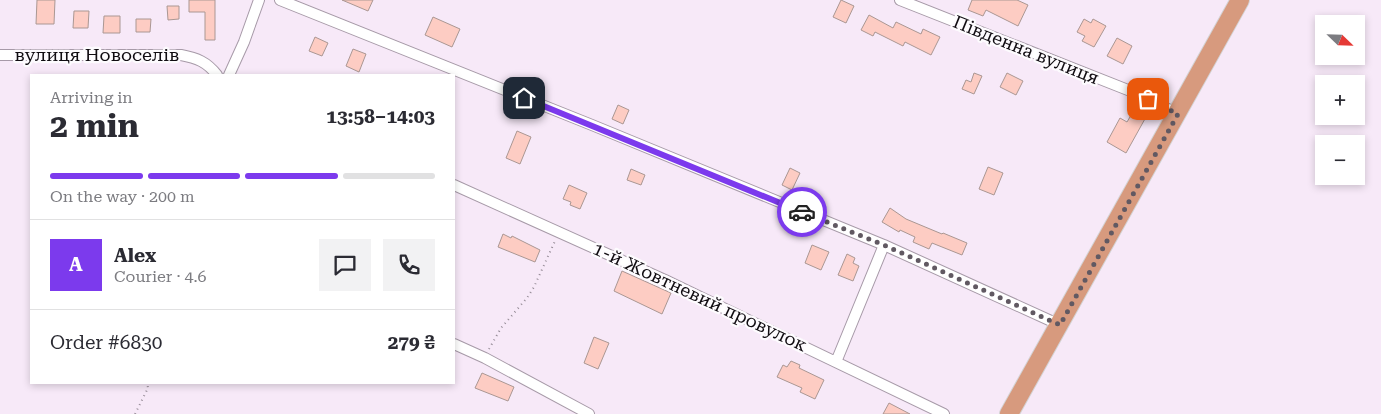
<!DOCTYPE html>
<html lang="en">
<head>
<meta charset="utf-8">
<style>
	:root { --surface:#fff; --page:#f2f2f3; --text:#2b2b33; --muted:#7c7c81; --line:#e1e1e2; --accent:#7c3aed }
	body { margin:0; font-family:"Roboto Serif",serif; background:var(--page); color:var(--text); height:100vh; display:flex; flex-direction:column; font-size:19px; white-space:nowrap }
	* { box-sizing:border-box; margin:0 }
	p { font-size:16px; color:var(--muted) }
	.icon { flex:none; width:28px; height:28px; fill:none; stroke:currentColor; stroke-width:2; stroke-linecap:round; stroke-linejoin:round }
	.map { position:relative; flex:1; overflow:hidden }
	.details { position:absolute; left:30px; top:74px; width:425px; height:310px; display:flex; flex-direction:column; background:var(--surface); border-radius:0px; box-shadow:0 2px 8px #0003 }
	.details>* { flex:none }
	.needle { width:32px; rotate:113deg }
	.fabs { position:absolute; left:1315px; top:15px; display:grid; gap:10px }
	.fabs a { display:grid; place-items:center; width:50px; height:50px; border-radius:0px; background:var(--surface); box-shadow:0 2px 8px #0003; font-size:25px }
	.pin { position:absolute; display:grid; place-items:center; width:42px; height:42px; color:#fff; margin:-21px; border-radius:10px; box-shadow:0 2px 8px #0006 }
	.courier { position:absolute; display:grid; place-items:center; width:50px; height:50px; margin:-25px; border:4px solid #7c3aed; border-radius:50%; background:#fff; color:#222; box-shadow:0 1px 6px #0007 }
	.summary em { font-style:normal; font-weight:700 }
	.summary div { display:flex; flex-direction:column-reverse }
	.summary { display:flex; align-items:center; justify-content:space-between; height:85px; padding:0 20px }
	h1 { font-size:32px; font-weight:700; line-height:38px }
	.bar { display:grid; grid-template-columns:repeat(4,1fr); gap:8px 5px; align-content:center; height:60px; padding:0 20px }
	.bar i { height:6px; border-radius:4px; background:var(--line) }
	.bar .on { background:var(--accent) }
	.bar p { grid-column:span 4 }
	.line { display:flex; align-items:center; gap:12px; padding:0 20px; border-top:1px solid var(--line) }
	.line div { flex:1 }
	.round { display:grid; place-items:center; flex:none; width:52px; height:52px; border-radius:0px; background:var(--page) }
	.map>svg:first-child { display:block }
	.building { fill:#fdccc3; stroke:#aa9793 }
	.lines { fill:none; stroke-linecap:round; stroke-linejoin:round }
	.minor-casing { stroke:#a79aa8; stroke-width:12 }
	.trunk-casing { stroke:#d4d3d4; stroke-width:20 }
	.path { stroke:#958b96; stroke-width:2; stroke-dasharray:1 4; stroke-linecap:butt }
	.minor { stroke:#fff; stroke-width:10 }
	.trunk { stroke:#d79a7e; stroke-width:18 }
	.done { stroke:#615962; stroke-width:5; stroke-dasharray:0 9 }
	.route { stroke:#7c3aed; stroke-width:6 }
	.labels { text-anchor:middle; stroke-width:4.5; stroke-linejoin:round; paint-order:stroke }
	.street-label { font-size:18px; fill:#100c11; stroke:#fdfbfe }
</style>
</head>
<body>
<div class="map">
<svg width="1381" height="414" viewBox="0 0 1381 414">
	<rect width="100%" height="100%" fill="#f7e9f8"/>
	<path class="building" d="M 37,0 L 55,0 L 54,24 L 36,24 Z
		M 189,0 L 215,0 L 215,40 L 205,40 L 205,12 L 189,12 Z
		M 342,0 L 373,0 L 368,11 Z
		M 841,0 L 854,6 L 846,23 L 833,17 Z
		M 972,0 L 1017,0 L 1028,5 L 1018,26 L 986,10 L 983,16 L 968,10 Z
		M 167,6 L 179,6 L 179,19 L 168,20 Z
		M 74,11 L 89,11 L 88,28 L 73,28 Z
		M 869,15 L 893,28 L 896,22 L 921,34 L 923,29 L 940,37 L 931,55 L 905,42 L 903,46 L 875,32 L 873,36 L 861,30 Z
		M 104,16 L 120,16 L 120,33 L 103,33 Z
		M 433,17 L 460,29 L 452,47 L 425,35 Z
		M 136,19 L 151,19 L 150,32 L 136,32 Z
		M 1084,19 L 1091,23 L 1093,19 L 1106,26 L 1094,47 L 1082,41 L 1085,36 L 1077,32 Z
		M 315,37 L 328,43 L 322,56 L 309,51 Z
		M 1117,38 L 1132,46 L 1123,64 L 1107,56 Z
		M 353,49 L 366,54 L 359,72 L 346,66 Z
		M 974,73 L 982,76 L 974,94 L 962,89 L 966,80 L 971,82 Z
		M 1007,73 L 1023,81 L 1016,95 L 1000,87 Z
		M 618,105 L 629,110 L 623,124 L 612,119 Z
		M 1134,110 L 1146,117 L 1126,153 L 1107,142 L 1120,118 L 1127,122 Z
		M 517,131 L 531,137 L 520,164 L 506,158 Z
		M 988,167 L 1003,173 L 994,195 L 979,189 Z
		M 790,168 L 800,173 L 792,190 L 782,185 Z
		M 631,169 L 645,175 L 641,185 L 627,180 Z
		M 569,185 L 587,193 L 580,209 L 570,205 L 571,202 L 563,199 Z
		M 890,208 L 906,219 L 942,234 L 943,233 L 967,243 L 962,255 L 932,243 L 929,249 L 913,242 L 915,237 L 900,230 L 899,232 L 882,222 Z
		M 503,234 L 511,238 L 512,236 L 540,250 L 535,262 L 498,247 Z
		M 812,245 L 829,252 L 821,270 L 805,263 Z
		M 847,254 L 855,258 L 853,263 L 859,266 L 853,281 L 838,275 Z
		M 622,271 L 671,293 L 662,314 L 614,291 Z
		M 594,337 L 609,343 L 598,369 L 584,363 Z
		M 791,361 L 800,365 L 799,368 L 824,380 L 815,399 L 800,392 L 802,388 L 777,377 L 783,365 L 787,367 Z
		M 482,373 L 514,387 L 508,401 L 475,388 Z
		M 889,403 L 910,414 L 883,414 Z"/>
	<g class="lines">
		<defs>
			<path id="minor" d="M 280,0 L 592,125 L 884,245 L 1060,325
				M 900,0 L 1133,92 L 1178,114
				M 0,55 L 181,55 C 197,58 207,62 217,75
				M 229,75 L 244,42 L 259,0
				M 454,185 L 665,280 L 944,414
				M 454,344 L 485,358 L 589,414
				M 836,362 L 884,245"/>
			<path id="trunk" d="M 1009,414 L 1240,0"/>
		</defs>
		<use href="#minor" class="minor-casing"/>
		<use href="#trunk" class="trunk-casing"/>
		<path class="path" d="M 489,349 L 501,328 L 527,298 L 534,287 L 555,241
			M 135,414 L 148,388 L 147,382"/>
		<use href="#minor" class="minor"/>
		<use href="#trunk" class="trunk"/>
	</g>
	<g class="lines">
		<path class="done" d="M 802,212 L 884,245 L 1060,325 L 1178,114 L 1148,99"/>
		<path class="route" d="M 524,98 L 802,212"/>
	</g>
	<g class="labels">
		<g class="street-label">
			<text transform="translate(1026 50) rotate(22)" y="6">Південна вулиця</text>
			<text x="97" y="61">вулиця Новоселів</text>
			<text transform="translate(700 297) rotate(25)" y="6">1-й Жовтневий провулок</text>
		</g>
	</g>
</svg>
<div class="fabs">
<a><svg class="needle" viewBox="-14 -14 28 28"><path d="M0-13l5 13h-10z" fill="#e53935"/><path d="M0 13l5-13h-10z" fill="#7c7c81"/></svg></a>
<a>+</a>
<a>−</a>
</div>
<div class="pin" style="left:1148px;top:99px;background:#ea580c"><svg class="icon" aria-label="bag" viewBox="0 0 24 24"><path d="M5 8h14l-1 12H6zM9 8a3 3 0 0 1 6 0"/></svg></div>
<div class="pin" style="left:524px;top:98px;background:#1f2937"><svg class="icon" aria-label="home" viewBox="0 0 24 24"><path d="M3 11l9-7 9 7M6 9v11h12V9"/></svg></div>
<div class="courier" style="left:802px;top:212px"><svg class="icon" aria-label="car" viewBox="0 0 24 24"><path d="M5 17H2v-5l4-1 3-4h7l3 4 3 1v5h-3M9 17h6M6 11h13"/><circle cx="7" cy="17" r="2"/><circle cx="17" cy="17" r="2"/></svg></div>
<section class="details">
<div class="summary"><div><h1>2 min</h1><p>Arriving in</p></div><em>13:58–14:03</em></div>
<div class="bar"><i class="on"></i><i class="on"></i><i class="on"></i><i></i><p>On the way · 200 m</p></div>
<div class="line" style="height:90px"><b class="round" style="background:var(--accent);color:#fff">A</b><div><b>Alex</b><p>Courier · 4.6</p></div><a class="round"><svg class="icon" aria-label="chat" viewBox="0 0 24 24"><path d="M4 5h16v11H9l-5 4z"/></svg></a><a class="round"><svg class="icon" aria-label="phone" viewBox="0 0 24 24"><path d="M5 4h4l2 5-3 2q2 4 5 5l2-3 5 2v4C11 20 4 13 5 4z"/></svg></a></div>
<div class="line" style="height:65px"><div>Order #6830</div><b>279 ₴</b></div>
</section>
</div>
</body>
</html>
